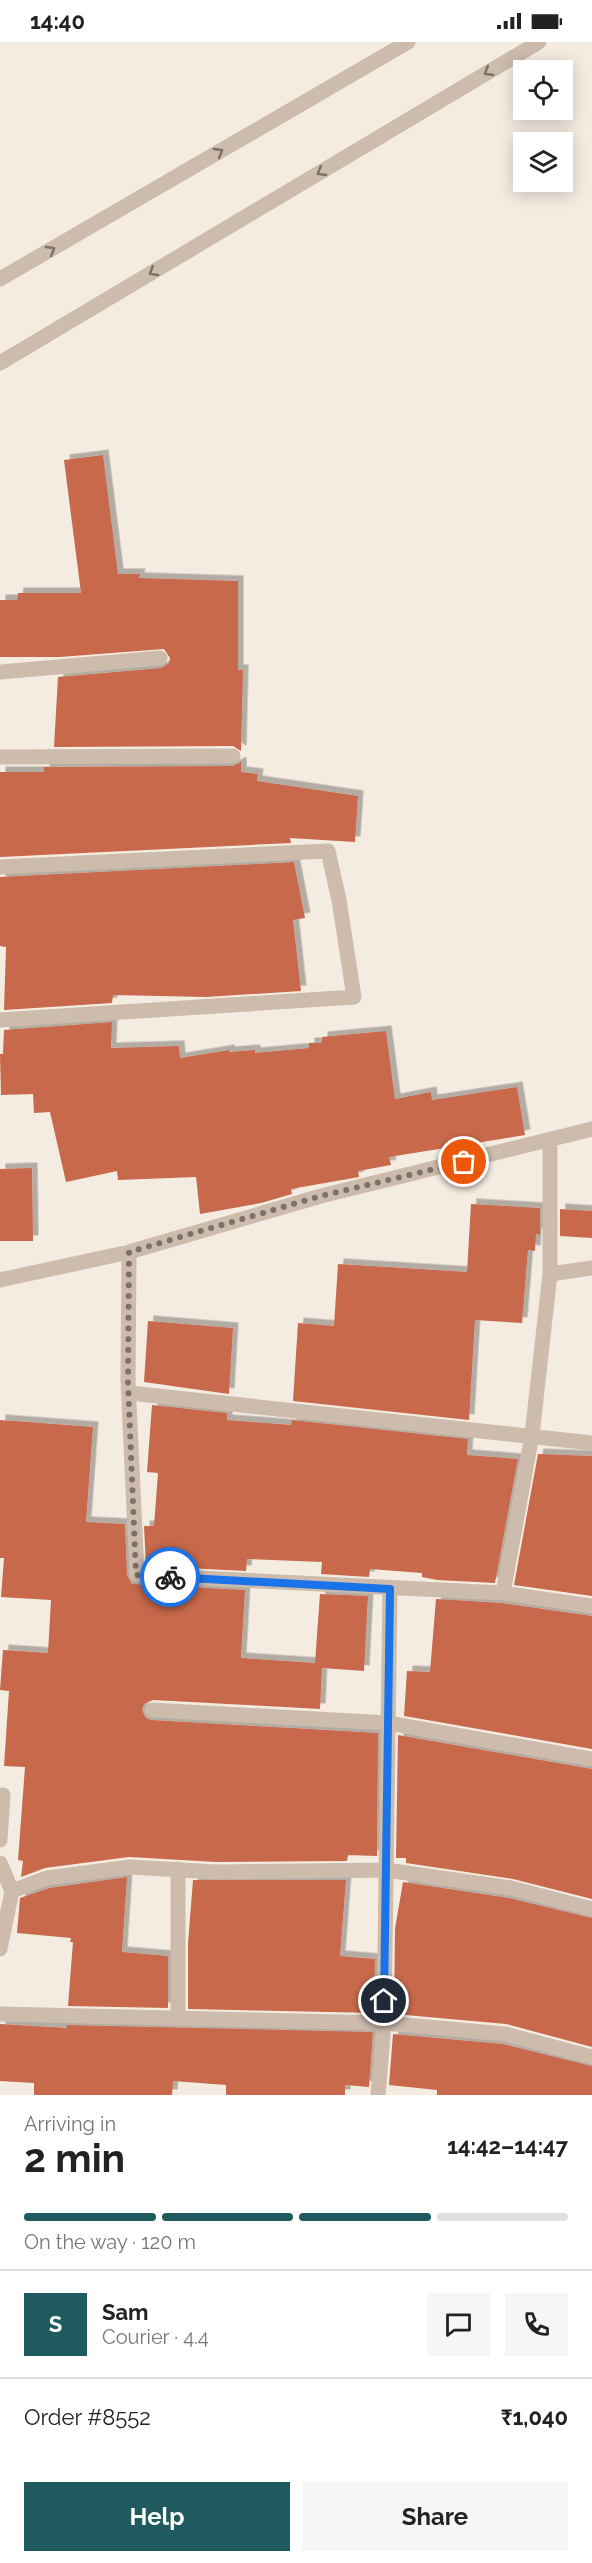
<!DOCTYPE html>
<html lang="en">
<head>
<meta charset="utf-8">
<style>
	:root { --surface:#fff; --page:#f6f6f6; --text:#222; --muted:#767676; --line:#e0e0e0; --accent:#1f5a5e }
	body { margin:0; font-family:Raleway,sans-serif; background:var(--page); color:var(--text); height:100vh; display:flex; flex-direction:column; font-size:22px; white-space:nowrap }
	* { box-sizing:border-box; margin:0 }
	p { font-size:20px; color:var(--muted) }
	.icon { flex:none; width:33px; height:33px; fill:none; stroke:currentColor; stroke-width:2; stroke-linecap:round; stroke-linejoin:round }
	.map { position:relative; height:2053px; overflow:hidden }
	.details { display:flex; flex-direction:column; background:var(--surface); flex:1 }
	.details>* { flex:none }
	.controls { position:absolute; left:513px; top:18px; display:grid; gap:12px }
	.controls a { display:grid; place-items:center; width:60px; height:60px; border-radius:0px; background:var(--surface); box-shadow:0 3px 15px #0003; font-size:30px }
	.pin { position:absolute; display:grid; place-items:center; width:51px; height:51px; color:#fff; margin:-26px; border:3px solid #fff; border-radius:50%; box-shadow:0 2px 6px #0007 }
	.courier { position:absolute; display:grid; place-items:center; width:60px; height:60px; margin:-30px; border:4px solid #1a73e8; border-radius:50%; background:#fff; color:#222; box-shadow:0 2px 8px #0007 }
	.summary em { font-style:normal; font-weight:700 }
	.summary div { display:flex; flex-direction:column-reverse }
	.summary { display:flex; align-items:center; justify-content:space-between; height:102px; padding:0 24px }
	h1 { font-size:39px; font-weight:700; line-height:45px }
	.bar { display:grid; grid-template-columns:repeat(4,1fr); gap:9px 6px; align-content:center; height:72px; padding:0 24px }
	.bar i { height:8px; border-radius:4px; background:var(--line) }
	.bar .active { background:var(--accent) }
	.bar p { grid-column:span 4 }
	.line { display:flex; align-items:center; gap:15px; padding:0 24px; border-top:2px solid var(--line) }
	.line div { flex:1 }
	.round { display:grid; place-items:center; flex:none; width:63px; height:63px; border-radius:0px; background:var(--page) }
	.primary-button { display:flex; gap:12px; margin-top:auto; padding:12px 24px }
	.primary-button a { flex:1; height:69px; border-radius:0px; background:var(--accent); color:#fff; font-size:24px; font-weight:700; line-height:69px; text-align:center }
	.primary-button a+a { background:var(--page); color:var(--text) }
	.status { display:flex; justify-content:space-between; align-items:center; height:42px; padding:0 30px; background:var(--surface); direction:ltr }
	.status svg { height:16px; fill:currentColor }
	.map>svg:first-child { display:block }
	.building { fill:#c8694b; filter:url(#shadow) }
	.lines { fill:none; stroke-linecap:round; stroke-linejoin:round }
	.minor { stroke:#cdbbac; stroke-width:15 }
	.oneway { stroke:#7d6f65 }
	.done { stroke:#7c716b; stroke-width:6; stroke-dasharray:0 10.8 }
	.route { stroke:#1a73e8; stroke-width:8 }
</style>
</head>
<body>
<div class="status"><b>14:40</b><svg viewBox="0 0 49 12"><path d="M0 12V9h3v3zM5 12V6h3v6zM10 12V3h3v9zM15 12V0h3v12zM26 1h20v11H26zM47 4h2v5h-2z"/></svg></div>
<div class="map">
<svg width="592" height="2053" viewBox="0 0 592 2053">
	<defs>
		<filter id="shadow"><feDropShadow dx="5.5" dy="-5.5" stdDeviation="0" flood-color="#0004"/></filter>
	</defs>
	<rect width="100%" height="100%" fill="#f4ebe1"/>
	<path class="building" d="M 103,413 L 118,532 L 140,532 L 139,536 L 238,539 L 238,628 L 243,628 L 241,709 L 233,704 L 54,705 L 58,635 L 161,626 L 169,621 L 170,616 L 164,607 L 60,615 L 0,615 L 0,558 L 17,558 L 18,551 L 81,551 L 64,418 Z
		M 241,720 L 241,730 L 258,732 L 257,739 L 358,754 L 355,800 L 290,796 L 291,801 L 0,815 L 0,730 L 44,730 L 44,725 L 233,724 Z
		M 294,820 L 305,876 L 293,878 L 301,949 L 206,955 L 113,953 L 112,961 L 4,968 L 6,905 L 0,904 L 0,835 Z
		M 112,980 L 111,1006 L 179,1004 L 180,1016 L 229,1008 L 229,1010 L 255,1008 L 255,1011 L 309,1006 L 309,1001 L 322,1001 L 322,995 L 386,989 L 395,1057 L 431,1050 L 432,1058 L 517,1045 L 525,1093 L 389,1115 L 391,1123 L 358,1129 L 359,1135 L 291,1147 L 292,1152 L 261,1161 L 200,1172 L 196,1135 L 118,1138 L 117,1129 L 66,1140 L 50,1070 L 34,1071 L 33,1052 L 1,1053 L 0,1012 L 3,1012 L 4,988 Z
		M 32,1126 L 33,1199 L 0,1199 L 0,1127 Z
		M 471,1162 L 540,1166 L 540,1193 L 536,1192 L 535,1209 L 528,1208 L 522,1281 L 475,1278 L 469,1378 L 293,1359 L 298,1281 L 334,1284 L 338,1222 L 467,1230 Z
		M 560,1167 L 592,1169 L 592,1196 L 560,1194 Z
		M 148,1279 L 233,1286 L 229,1352 L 144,1340 Z
		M 152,1363 L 227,1371 L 227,1378 L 291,1383 L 292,1378 L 468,1397 L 467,1413 L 518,1417 L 495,1541 L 437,1538 L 422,1535 L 422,1531 L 370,1527 L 369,1535 L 321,1532 L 322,1520 L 247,1517 L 246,1529 L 146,1524 L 144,1484 L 154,1484 L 158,1431 L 147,1430 Z
		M 0,1378 L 93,1385 L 86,1480 L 125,1482 L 127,1533 L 132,1542 L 245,1548 L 241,1616 L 315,1621 L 320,1552 L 368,1554 L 364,1629 L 322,1626 L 320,1667 L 153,1658 L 144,1662 L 142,1668 L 146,1676 L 151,1678 L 378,1691 L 377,1814 L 348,1813 L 347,1819 L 216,1820 L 129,1815 L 45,1826 L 21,1835 L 23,1819 L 18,1818 L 25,1725 L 4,1724 L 9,1649 L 0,1648 L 3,1608 L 48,1611 L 51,1558 L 1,1555 L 4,1516 L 0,1516 Z
		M 538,1412 L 592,1414 L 592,1554 L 514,1543 Z
		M 436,1557 L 502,1561 L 592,1574 L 592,1707 L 404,1674 L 407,1629 L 430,1630 Z
		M 398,1693 L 592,1727 L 592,1857 L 513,1837 L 406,1821 L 406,1816 L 396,1816 Z
		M 127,1835 L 122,1910 L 168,1914 L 168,1966 L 68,1964 L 73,1900 L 70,1900 L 71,1896 L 17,1891 L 20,1856 L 49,1846 Z
		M 193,1838 L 346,1838 L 340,1914 L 375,1917 L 374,1971 L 188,1967 L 188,1902 Z
		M 403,1840 L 509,1856 L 592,1876 L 592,2005 L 506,1982 L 394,1972 L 395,1887 Z
		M 0,1982 L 67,1986 L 67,1983 L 373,1990 L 369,2045 L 345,2043 L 345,2053 L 226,2053 L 226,2043 L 173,2039 L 172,2053 L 34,2053 L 34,2041 L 0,2039 Z
		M 393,1992 L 503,2002 L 592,2024 L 592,2053 L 437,2053 L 437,2048 L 389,2043 Z"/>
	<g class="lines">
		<path class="minor" d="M 0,237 L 408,0
			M 0,321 L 539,0
			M 0,630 L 160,616
			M 0,715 L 233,714
			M 0,825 L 328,809 L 339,858 L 354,955 L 0,978
			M 129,1210 L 128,1339 L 137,1533 L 503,1551 L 592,1564
			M 550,1232 L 592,1226
			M 0,1238 L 129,1210 L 321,1154 L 592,1087
			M 130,1351 L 592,1401
			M 503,1551 L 532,1393 L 550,1232 L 550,1099
			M 152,1668 L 388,1681 L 592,1717
			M 0,1798 L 3,1753
			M 0,1821 L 12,1849
			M 178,1827 L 178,1976
			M 0,1907 L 12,1849 L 47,1836 L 130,1825 L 216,1830 L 386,1828 L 511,1846 L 592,1867
			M 0,1972 L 384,1981 L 505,1992 L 592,2015
			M 378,2053 L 384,1981 L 390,1547"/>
	</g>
	<defs><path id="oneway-chevron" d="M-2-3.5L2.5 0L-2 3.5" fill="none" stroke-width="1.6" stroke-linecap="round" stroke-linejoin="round" transform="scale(1.5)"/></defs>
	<g class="oneway">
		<use href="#oneway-chevron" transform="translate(488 30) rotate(149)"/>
		<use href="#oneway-chevron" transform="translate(219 110) rotate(-30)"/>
		<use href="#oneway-chevron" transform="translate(321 130) rotate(149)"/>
		<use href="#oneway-chevron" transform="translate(51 208) rotate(-30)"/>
		<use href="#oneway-chevron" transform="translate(153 230) rotate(149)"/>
	</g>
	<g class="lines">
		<path class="done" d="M 170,1535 L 136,1533 L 128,1340 L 129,1210 L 321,1154 L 464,1120"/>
		<path class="route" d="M 170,1535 L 390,1547 L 384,1959"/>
	</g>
</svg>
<div class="controls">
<a><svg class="icon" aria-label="locate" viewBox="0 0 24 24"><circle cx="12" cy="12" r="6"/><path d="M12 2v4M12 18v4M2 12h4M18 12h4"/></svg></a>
<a><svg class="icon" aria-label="layers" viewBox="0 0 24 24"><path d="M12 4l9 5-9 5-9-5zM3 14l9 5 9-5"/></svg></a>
</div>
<div class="pin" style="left:464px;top:1120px;background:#ea580c"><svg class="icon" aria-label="bag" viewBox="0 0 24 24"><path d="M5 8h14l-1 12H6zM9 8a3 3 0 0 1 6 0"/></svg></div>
<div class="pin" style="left:384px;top:1959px;background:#1f2937"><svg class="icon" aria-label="home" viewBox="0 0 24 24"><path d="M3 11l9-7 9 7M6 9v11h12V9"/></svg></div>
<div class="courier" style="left:170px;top:1535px"><svg class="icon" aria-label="bike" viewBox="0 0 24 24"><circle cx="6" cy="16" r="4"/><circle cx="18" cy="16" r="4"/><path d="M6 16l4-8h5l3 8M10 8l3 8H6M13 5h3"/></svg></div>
</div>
<section class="details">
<div class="summary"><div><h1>2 min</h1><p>Arriving in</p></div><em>14:42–14:47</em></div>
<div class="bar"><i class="active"></i><i class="active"></i><i class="active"></i><i></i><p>On the way · 120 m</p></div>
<div class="line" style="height:108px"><b class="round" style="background:var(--accent);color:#fff">S</b><div><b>Sam</b><p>Courier · 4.4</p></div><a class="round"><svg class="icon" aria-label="chat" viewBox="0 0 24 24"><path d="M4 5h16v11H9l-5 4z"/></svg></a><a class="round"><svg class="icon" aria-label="phone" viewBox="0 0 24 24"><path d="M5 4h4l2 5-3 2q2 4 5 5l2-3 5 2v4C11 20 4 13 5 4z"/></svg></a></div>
<div class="line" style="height:78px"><div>Order #8552</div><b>₹1,040</b></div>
<div class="primary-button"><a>Help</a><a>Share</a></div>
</section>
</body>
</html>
